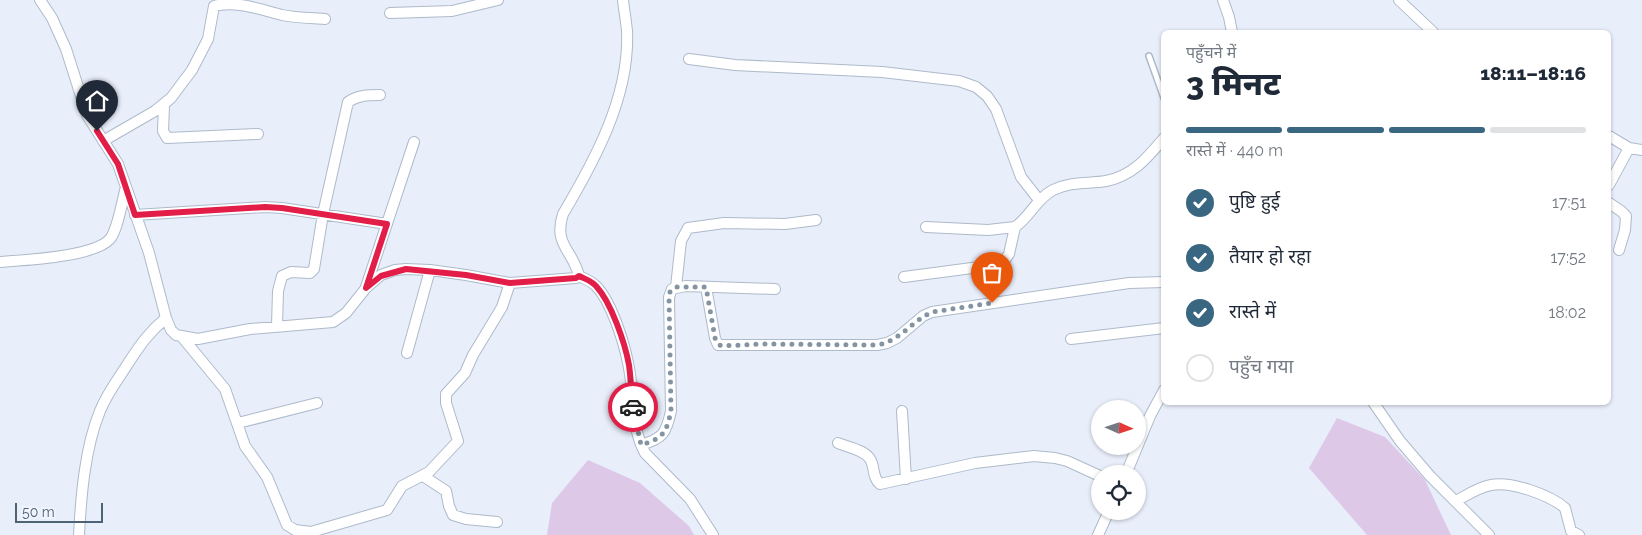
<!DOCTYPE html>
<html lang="hi">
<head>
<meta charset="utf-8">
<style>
	:root { --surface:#fff; --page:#f6f6f7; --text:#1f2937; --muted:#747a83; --line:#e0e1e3; --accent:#396781 }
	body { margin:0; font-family:Raleway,"Noto Sans Devanagari",sans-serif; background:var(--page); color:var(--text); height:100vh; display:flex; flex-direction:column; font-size:19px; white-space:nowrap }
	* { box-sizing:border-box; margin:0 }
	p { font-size:16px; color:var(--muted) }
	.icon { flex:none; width:28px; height:28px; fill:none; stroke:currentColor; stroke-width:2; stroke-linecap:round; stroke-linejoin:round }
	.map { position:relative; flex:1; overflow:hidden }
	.panel { position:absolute; left:1161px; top:30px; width:450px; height:375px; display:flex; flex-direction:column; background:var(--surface); border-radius:8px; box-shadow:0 1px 4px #0004 }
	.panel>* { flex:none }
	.needle { width:32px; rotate:93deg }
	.fabs { position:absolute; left:1091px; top:400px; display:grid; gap:10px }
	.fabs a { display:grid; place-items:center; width:55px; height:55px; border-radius:50%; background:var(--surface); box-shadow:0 1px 4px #0004; font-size:25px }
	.scale { position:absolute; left:15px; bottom:12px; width:88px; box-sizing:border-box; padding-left:5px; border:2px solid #4e6374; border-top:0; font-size:14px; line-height:18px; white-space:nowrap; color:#4e6374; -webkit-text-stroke:4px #eff4fe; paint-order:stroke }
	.pin { position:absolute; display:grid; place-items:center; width:42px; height:42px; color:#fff; margin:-51px -21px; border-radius:50% 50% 50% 0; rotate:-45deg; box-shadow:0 0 5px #0007 }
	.pin .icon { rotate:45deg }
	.courier { position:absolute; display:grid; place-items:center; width:50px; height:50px; margin:-25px; border:4px solid #e11d48; border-radius:50%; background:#fff; color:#222; box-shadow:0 1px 6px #0007 }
	.overview em { font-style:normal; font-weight:800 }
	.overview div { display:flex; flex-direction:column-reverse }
	.overview { display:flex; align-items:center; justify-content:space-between; height:85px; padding:0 25px }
	h1 { font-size:32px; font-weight:800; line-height:38px }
	.bar { display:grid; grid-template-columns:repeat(4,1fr); gap:8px 5px; align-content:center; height:60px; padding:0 25px }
	.bar i { height:6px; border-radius:4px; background:var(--line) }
	.bar .current { background:var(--accent) }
	.bar p { grid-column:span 4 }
	ol { padding:0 25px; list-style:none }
	li { display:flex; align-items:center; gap:15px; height:55px }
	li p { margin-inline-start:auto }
	li .icon { padding:5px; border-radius:50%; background:var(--accent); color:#fff; stroke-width:4 }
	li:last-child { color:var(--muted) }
	li i { width:28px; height:28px; border:2px solid var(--line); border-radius:50% }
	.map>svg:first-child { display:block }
	.green { fill:#dec8e8 }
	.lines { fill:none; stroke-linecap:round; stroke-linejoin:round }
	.lane-casing { stroke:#adbaca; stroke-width:8 }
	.street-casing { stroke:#adbaca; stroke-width:12 }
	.lane { stroke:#fff; stroke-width:5 }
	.street { stroke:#fff; stroke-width:10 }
	.done { stroke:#8494a3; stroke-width:5; stroke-dasharray:0 9 }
	.route { stroke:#e11d48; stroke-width:6 }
</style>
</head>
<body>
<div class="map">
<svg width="1642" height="535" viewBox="0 0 1642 535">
	<rect width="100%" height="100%" fill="#e9eefb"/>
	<path class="green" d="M 1337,418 L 1385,437 L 1425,480 L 1451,535 L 1367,535 L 1309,468 Z
		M 588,460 L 640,483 L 689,526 L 694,535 L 547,535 L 552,503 Z"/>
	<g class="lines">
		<defs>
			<path id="lane" d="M 1149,56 L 1164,98"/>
			<path id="street" d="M 40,0 L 52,18 L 66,49 L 87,115 L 118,164 L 149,253 L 166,318 L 171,330 L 176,335 L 198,339 L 250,329 L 333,322 L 346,313 L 366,288 L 381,275 L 395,270 L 406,269 L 430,270 L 466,275 L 510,283 L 576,278 L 579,276 C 573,250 553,245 563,214 C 595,160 630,96 627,31 C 626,20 624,10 623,0
				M 1223,0 L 1229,17 L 1232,32
				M 1399,0 L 1433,32
				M 390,13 L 452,11 L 498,0
				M 689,59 L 735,65 L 882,72 L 959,81 L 976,87 L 987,96 L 996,109 L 1021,177 L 1039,200
				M 164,105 L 163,131 L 167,138 L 258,134
				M 1609,136 L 1629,148 L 1642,150
				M 103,141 L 155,111 L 171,98 L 192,70 L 208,39 L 214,6 C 235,0 262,10 282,15 C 296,18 311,18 325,19
				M 1609,185 L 1629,148
				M 1609,203 L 1621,211 L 1626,216 L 1625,230 L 1619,250
				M 135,215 L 265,207 L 282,208 L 387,224
				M 926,227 L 988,230 L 1015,227 C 1030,217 1036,199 1053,190 C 1071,181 1088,184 1106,181 C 1133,176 1148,157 1164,138
				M 0,262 C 24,260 94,257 110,239 C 118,229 122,201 126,187
				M 579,276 C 585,279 591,281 596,286 C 611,301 624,342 628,363 C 635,393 630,426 645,453 L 690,499 L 713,535
				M 904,277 L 1002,264 L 1009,254 L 1015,227
				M 366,287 L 414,142
				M 676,287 L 681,241 L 688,228 L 724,223 L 785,224 L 816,220
				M 706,287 L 715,338 L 718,345 L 877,345 L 887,343 L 897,338 L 923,316 L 932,312 L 1129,283 L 1164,282
				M 277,326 L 278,291 L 282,276 L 291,272 L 310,273 L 314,269 L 323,214 L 348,102 C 358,95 368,95 380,95
				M 182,337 L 225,389 L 245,446 L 267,477 L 287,525 L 295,530 L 311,532 L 387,510 L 402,486 L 429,472 L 458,441 L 446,403 L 446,394 L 465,373 L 473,355 L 502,307 L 510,283
				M 1071,339 L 1164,328
				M 407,353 L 430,270
				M 1373,402 L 1400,441 L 1430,476 L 1489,535
				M 902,411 L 906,479
				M 238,423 L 317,403
				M 838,443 C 847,447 865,450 870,459 C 875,466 872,478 880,484 L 975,463 L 1034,456 L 1055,458 L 1067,461 L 1100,476
				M 641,445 C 663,438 666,434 671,411 L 669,297 L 672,289 L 686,286 L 775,289
				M 1126,474 L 1150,416 L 1164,390
				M 423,476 L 446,491 L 449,506 L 453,515 L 466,519 L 497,522
				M 1456,501 C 1467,495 1479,487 1491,485 C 1511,481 1550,495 1565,508 L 1571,531 L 1579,535
				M 79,535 C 81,496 85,447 100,411 C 107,393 119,378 129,362 C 140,345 150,331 166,318
				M 1098,535 L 1109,511"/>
		</defs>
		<use href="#lane" class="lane-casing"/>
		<use href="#street" class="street-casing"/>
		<use href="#lane" class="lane"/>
		<use href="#street" class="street"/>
	</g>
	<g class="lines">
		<path class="done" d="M 633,407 L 641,445 C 663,438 666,434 671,411 L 669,297 L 670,292 L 676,287 L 706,287 L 715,338 L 717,343 L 721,346 L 760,344 L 877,345 C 900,341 912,321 932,312 L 992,303"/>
		<path class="route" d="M 97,131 L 118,164 L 135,215 L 265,207 L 282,208 L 387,224 L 366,288 L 381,276 L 406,269 L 466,275 L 510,283 L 576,278 L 579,276 C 585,279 592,281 596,286 C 611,302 625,343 629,365 C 631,379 631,393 633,407"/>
	</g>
</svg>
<div class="fabs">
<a><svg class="needle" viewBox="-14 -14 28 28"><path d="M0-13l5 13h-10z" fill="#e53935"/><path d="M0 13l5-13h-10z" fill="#747a83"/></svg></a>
<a><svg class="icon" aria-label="locate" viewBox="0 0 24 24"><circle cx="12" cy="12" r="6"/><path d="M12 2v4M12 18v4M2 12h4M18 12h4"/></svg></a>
</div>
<div class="scale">50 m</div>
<div class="pin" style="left:992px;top:303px;background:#ea580c"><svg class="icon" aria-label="bag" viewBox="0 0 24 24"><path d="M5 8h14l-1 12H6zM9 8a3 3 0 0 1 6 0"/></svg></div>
<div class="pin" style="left:97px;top:131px;background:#1f2937"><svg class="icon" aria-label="home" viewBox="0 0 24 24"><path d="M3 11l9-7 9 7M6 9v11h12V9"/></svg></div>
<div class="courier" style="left:633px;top:407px"><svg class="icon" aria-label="car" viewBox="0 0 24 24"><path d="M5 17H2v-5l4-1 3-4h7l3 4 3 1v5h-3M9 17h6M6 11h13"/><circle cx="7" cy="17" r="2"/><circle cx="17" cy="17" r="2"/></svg></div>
<section class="panel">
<div class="overview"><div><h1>3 मिनट</h1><p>पहुँचने में</p></div><em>18:11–18:16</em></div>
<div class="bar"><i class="current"></i><i class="current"></i><i class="current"></i><i></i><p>रास्ते में · 440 m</p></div>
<ol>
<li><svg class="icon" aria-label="check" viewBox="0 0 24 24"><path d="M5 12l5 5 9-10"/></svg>पुष्टि हुई<p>17:51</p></li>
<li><svg class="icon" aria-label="check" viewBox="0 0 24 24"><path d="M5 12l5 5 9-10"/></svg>तैयार हो रहा<p>17:52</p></li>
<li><svg class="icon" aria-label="check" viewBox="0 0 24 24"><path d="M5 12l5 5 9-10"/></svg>रास्ते में<p>18:02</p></li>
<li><i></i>पहुँच गया</li>
</ol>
</section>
</div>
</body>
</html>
